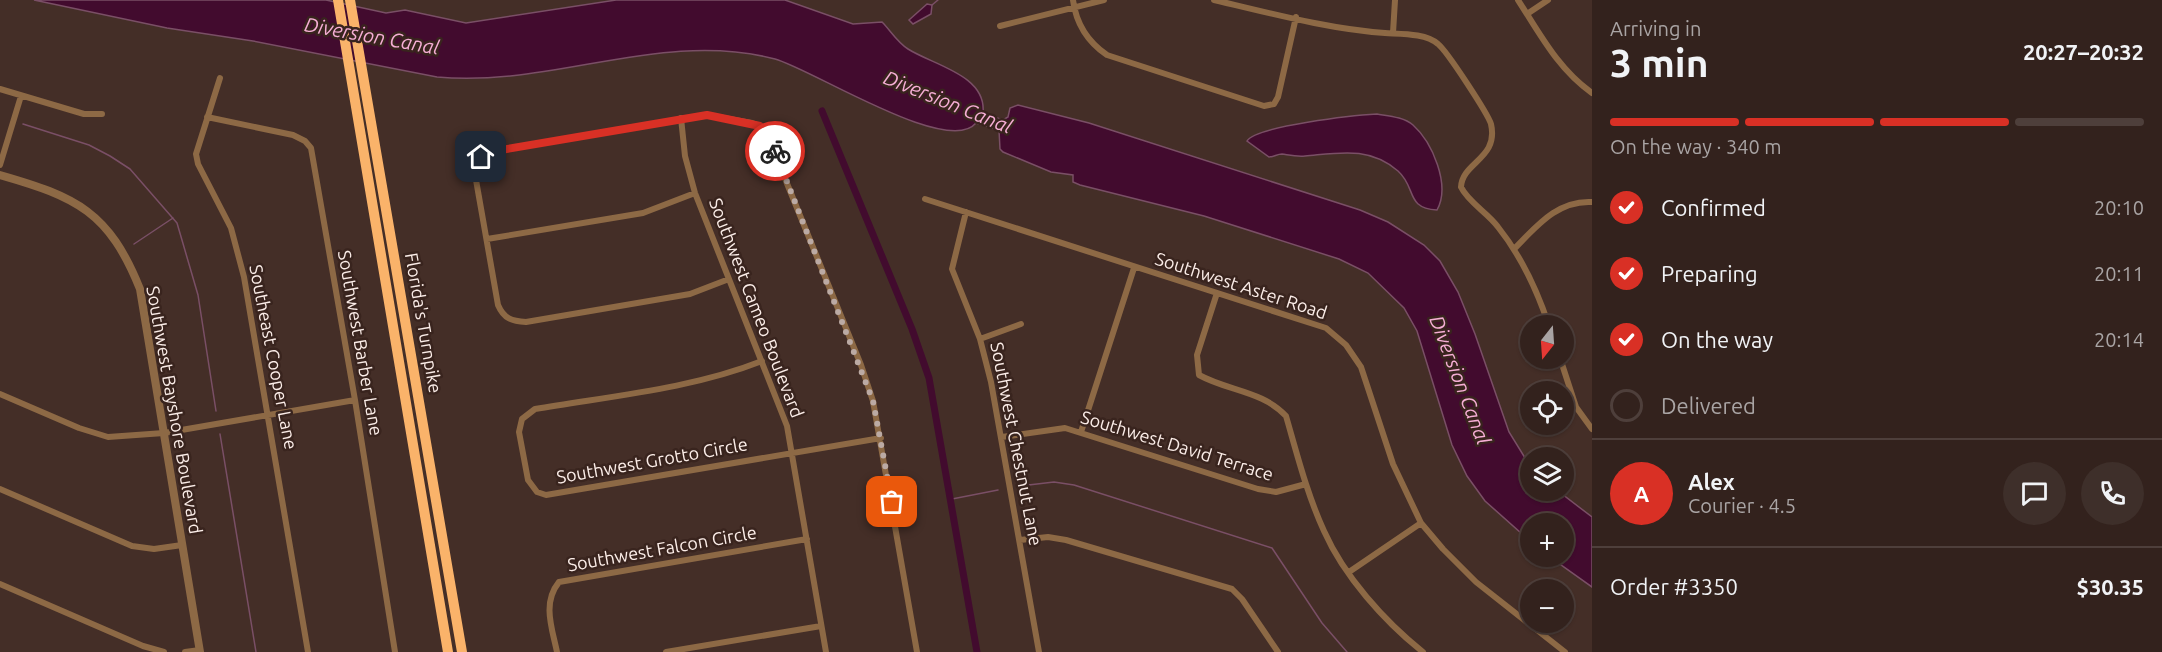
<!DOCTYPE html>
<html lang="en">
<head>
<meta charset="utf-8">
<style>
	:root { --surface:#33221d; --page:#3e2f2a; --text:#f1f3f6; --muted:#a9a4a4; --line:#4e3f3b; --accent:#d93025 }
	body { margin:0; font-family:Ubuntu,sans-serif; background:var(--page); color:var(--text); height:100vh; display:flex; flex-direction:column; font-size:22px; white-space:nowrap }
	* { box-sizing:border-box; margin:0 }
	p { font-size:20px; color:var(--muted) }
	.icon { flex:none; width:33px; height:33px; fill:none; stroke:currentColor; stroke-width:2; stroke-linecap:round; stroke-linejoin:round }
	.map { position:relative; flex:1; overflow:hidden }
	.drawer { display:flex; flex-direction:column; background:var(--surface); width:570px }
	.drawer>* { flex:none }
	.needle { width:39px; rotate:197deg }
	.tools { position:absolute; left:1520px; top:315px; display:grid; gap:12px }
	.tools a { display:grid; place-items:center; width:54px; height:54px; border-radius:50%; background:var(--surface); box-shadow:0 2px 4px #0004,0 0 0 2px var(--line); font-size:30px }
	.pin { position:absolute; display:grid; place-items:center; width:51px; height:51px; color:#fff; margin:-26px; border-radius:12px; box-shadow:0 3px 9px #0006 }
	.courier { position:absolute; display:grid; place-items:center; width:60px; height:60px; margin:-30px; border:4px solid #d93025; border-radius:50%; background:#fff; color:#222; box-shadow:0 2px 8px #0007 }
	.headline em { font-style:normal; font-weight:700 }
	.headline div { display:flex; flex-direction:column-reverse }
	.headline { display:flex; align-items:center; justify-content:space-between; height:102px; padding:0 18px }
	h1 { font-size:39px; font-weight:700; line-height:45px }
	.bar { display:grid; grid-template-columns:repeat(4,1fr); gap:9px 6px; align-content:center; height:72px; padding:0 18px }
	.bar i { height:8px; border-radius:4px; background:var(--line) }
	.bar .current { background:var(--accent) }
	.bar p { grid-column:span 4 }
	.line { display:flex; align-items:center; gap:15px; padding:0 18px; border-top:2px solid var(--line) }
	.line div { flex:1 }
	.round { display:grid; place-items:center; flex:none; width:63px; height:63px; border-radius:32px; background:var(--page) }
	ol { padding:0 18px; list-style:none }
	li { display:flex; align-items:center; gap:18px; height:66px }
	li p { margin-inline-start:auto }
	li .icon { padding:6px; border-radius:50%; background:var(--accent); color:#fff; stroke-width:4 }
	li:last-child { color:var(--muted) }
	li i { width:33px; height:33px; border:3px solid var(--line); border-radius:50% }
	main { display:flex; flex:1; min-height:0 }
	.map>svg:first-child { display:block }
	.water { fill:#420b2e; stroke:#7a4f66; stroke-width:1.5 }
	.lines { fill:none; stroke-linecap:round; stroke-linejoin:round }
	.stream { stroke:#7a4f66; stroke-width:1.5 }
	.canal { stroke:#420b2e; stroke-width:7 }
	.minor { stroke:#8d6945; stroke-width:6 }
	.tertiary { stroke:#8d6945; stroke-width:8 }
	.motorway { stroke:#fab36a; stroke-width:10 }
	.done { stroke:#bbaaa4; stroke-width:6; stroke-dasharray:0 10.8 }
	.route { stroke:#d93025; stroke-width:8 }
	.labels { text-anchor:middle; stroke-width:5; stroke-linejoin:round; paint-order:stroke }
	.street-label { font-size:18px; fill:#fbede8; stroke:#39241e }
	.water-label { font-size:20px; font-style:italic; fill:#f6aed5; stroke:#39241e }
</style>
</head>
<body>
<main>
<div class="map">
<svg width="1592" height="652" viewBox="0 0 1592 652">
	<rect width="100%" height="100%" fill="#442e27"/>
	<path class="water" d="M 34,0 L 326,0 L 386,13 L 405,10 L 466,23 L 616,0 L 785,0 L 853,24 L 882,22 C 891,31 897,42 908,49 C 933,65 987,75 983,113 L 1003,120 L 1008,117 L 1010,108 L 1018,105 L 1089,123 L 1360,210 L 1388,222 L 1424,245 L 1440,261 L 1458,292 L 1475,334 L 1509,432 L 1530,466 L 1530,490 L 1558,491 L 1592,517 L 1592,587 L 1550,557 L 1563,556 L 1563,524 L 1530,524 L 1530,541 L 1485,501 L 1467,476 L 1452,445 L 1417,331 L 1404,308 L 1368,273 L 1339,259 L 1204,216 L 1080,185 L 1073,182 L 1073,175 L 1051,172 L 1003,152 L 1000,149 L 999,130 L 976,123 C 948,157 812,69 775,59 C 662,29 552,88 437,77 L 253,41 L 167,28 Z
		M 927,4 L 932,5 L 931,14 L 913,24 L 909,20 Z
		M 1377,114 C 1389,116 1404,117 1413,125 C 1432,142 1451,185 1437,210 C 1405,208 1417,188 1398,171 C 1369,146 1339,153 1305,156 C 1297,157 1289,155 1282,154 C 1277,154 1274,157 1269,157 L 1247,141 C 1255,126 1357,115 1377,114 Z"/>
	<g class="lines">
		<path class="stream" d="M 932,5 L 938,0
			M 23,124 L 89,145 L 110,156 L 130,169 L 177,223 L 198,295 L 216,411
			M 134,244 L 173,218
			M 220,434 L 256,652
			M 1020,486 L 1054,482 L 1074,485 L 1272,548 L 1322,623 L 1347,652
			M 952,499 L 998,490"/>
		<path class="canal" d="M 822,111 L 912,329 L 929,378 L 977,652"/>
		<path class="minor" d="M 1073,0 C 1076,23 1088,42 1107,55 L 1264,106 L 1274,104 L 1278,97 L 1296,17
			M 1214,0 C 1270,13 1328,29 1385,33 C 1401,34 1426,33 1438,44 C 1447,51 1488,114 1491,124 C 1499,159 1462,162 1461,187 C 1468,202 1488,213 1498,227 C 1522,257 1537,290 1549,326
			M 1518,0 C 1540,34 1558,69 1592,93
			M 1527,14 L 1548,0
			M 1000,26 L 1104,0
			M 1393,33 L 1395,0
			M 220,78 L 196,154 L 198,164 L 231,228 L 244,277 L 308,652
			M 0,89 L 84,114 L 102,114
			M 207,117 L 293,135 L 305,141 L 311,148 L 355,400 L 395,652
			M 681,118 L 685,156 L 695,193 L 787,426 L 826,652
			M 0,165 L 21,96
			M 925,199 L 1326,328 L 1346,345 L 1361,367 L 1393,464 L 1421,523 L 1443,549 L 1476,582 L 1565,652
			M 966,212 L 952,269 L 980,339 L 991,382 L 1039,652
			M 487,239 L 643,213 L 695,193
			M 1514,249 C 1536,227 1557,200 1592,202
			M 729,279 L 690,294 L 526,322 C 512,321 504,319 498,305 L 476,180 C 476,167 478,159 489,152 L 707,115 L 752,123 L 760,126 L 766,132 L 861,365 L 873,401 L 917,652
			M 1217,293 L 1197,355 L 1199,375 C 1228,391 1263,391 1286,416 C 1297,454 1307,494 1324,531 C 1344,576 1384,621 1423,652
			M 980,339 L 1021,324
			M 1560,358 L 1576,407 L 1592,429
			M 762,361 C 691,389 611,396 535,409 L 522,419 L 519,432 L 528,480 L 537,492 L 546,495 L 881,438
			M 0,394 L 79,428 L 108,437 L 164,433 L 355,400
			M 1081,432 L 1134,268
			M 1002,437 L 1065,428 L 1258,489 L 1276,492 L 1306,484
			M 0,489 L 132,546 L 154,549 L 182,545
			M 1020,540 L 1048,537 L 1066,540 L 1232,589 L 1242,599 L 1278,652
			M 1349,572 L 1421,523
			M 0,584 L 143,646 L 164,652
			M 185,652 L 200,650
			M 557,652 C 552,628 542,603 559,582 L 807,539
			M 666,652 L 821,626"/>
		<path class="tertiary" d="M 0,175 C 77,197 109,212 140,289 L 200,652"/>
		<path class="motorway" d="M 338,0 L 448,652
			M 350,0 L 462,652"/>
	</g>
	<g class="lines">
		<path class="done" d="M 775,151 L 873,401 L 892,502"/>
		<path class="route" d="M 481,157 L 489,152 L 707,115 L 760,126 L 775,151"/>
	</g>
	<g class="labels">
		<g class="street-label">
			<text transform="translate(1241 286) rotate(18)" y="6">Southwest Aster Road</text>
			<text transform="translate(756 308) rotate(69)" y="6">Southwest Cameo Boulevard</text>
			<text transform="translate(423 323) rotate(80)" y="6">Florida's Turnpike</text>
			<text transform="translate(360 343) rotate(80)" y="6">Southwest Barber Lane</text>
			<text transform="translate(273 357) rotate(79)" y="6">Southeast Cooper Lane</text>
			<text transform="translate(174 410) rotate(80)" y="6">Southwest Bayshore Boulevard</text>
			<text transform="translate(1016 444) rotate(79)" y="6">Southwest Chestnut Lane</text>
			<text transform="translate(1177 446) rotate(17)" y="6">Southwest David Terrace</text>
			<text transform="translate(652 461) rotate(-10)" y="6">Southwest Grotto Circle</text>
			<text transform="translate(662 549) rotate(-10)" y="6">Southwest Falcon Circle</text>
		</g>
		<g class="water-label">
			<text transform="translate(372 36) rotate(10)" y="7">Diversion Canal</text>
			<text transform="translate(948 102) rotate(22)" y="7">Diversion Canal</text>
			<text transform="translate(1460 380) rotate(69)" y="7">Diversion Canal</text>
		</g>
	</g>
</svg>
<div class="tools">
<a><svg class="needle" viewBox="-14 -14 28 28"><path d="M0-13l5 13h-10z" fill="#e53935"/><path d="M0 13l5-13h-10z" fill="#a9a4a4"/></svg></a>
<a><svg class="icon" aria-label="locate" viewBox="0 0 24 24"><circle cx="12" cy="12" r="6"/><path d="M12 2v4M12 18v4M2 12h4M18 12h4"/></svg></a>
<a><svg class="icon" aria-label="layers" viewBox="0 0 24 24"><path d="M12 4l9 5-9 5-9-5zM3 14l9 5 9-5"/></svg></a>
<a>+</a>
<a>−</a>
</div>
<div class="pin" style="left:892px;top:502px;background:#ea580c"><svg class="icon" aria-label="bag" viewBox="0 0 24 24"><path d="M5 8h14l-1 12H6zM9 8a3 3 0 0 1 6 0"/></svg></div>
<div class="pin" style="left:481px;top:157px;background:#1f2937"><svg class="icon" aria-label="home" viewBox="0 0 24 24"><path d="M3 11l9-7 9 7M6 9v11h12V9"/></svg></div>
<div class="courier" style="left:775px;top:151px"><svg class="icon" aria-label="bike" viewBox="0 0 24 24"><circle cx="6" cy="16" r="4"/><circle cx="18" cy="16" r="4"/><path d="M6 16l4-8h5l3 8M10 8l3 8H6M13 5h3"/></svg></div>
</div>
<section class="drawer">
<div class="headline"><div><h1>3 min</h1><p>Arriving in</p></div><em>20:27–20:32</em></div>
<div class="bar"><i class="current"></i><i class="current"></i><i class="current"></i><i></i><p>On the way · 340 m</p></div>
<ol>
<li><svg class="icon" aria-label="check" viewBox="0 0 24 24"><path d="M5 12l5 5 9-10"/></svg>Confirmed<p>20:10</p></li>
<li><svg class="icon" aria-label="check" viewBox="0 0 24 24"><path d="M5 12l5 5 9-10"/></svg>Preparing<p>20:11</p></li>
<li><svg class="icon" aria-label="check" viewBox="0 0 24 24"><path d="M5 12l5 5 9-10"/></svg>On the way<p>20:14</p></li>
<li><i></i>Delivered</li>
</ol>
<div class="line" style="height:108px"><b class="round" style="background:var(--accent);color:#fff">A</b><div><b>Alex</b><p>Courier · 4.5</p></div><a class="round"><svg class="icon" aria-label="chat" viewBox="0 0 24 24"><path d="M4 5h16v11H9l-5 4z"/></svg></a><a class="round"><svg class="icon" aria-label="phone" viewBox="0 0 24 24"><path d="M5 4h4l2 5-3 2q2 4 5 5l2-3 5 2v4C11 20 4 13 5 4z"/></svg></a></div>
<div class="line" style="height:78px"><div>Order #3350</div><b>$30.35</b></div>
</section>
</main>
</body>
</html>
